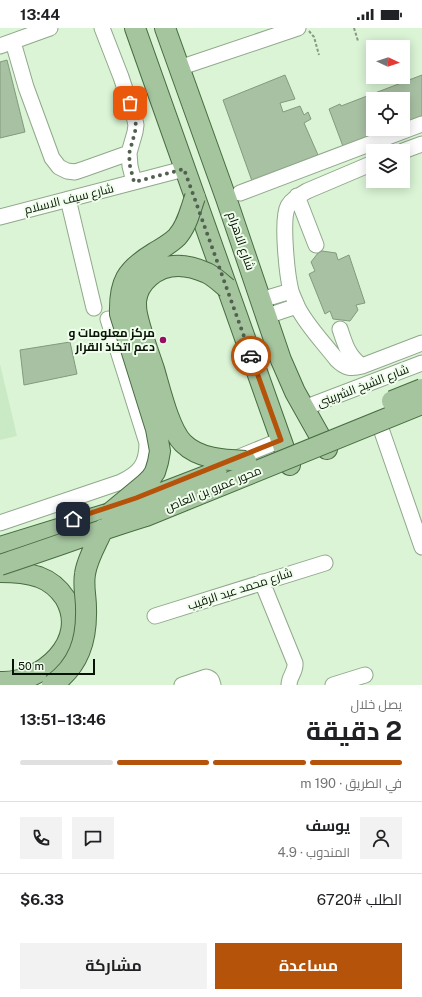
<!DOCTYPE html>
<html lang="ar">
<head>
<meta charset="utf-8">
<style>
	:root { --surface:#fff; --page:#f2f2f2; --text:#202124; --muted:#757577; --line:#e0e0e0; --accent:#b45309 }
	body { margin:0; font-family:"Public Sans",Cairo,sans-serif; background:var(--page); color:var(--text); direction:rtl; height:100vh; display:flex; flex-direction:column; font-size:15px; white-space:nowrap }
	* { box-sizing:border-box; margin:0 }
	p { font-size:13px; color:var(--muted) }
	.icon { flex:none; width:22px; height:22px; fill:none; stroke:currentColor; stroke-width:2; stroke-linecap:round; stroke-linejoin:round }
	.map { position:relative; height:657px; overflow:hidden; direction:ltr }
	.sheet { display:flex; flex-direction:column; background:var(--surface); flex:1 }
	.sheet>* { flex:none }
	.needle { width:26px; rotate:94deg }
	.controls { position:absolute; left:366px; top:12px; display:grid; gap:8px }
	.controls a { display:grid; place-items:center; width:44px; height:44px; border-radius:0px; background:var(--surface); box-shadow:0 2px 10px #0003; font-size:20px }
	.scale { position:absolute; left:12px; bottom:10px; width:83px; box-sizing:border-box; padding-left:4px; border:2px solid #091207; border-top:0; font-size:11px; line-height:14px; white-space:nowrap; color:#091207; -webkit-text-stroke:3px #eefeeb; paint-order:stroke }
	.pin { position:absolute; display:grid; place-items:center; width:34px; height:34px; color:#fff; margin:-17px; border-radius:8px; box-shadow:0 2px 6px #0006 }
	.courier { position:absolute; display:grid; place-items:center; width:40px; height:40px; margin:-20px; border:3px solid #b45309; border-radius:50%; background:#fff; color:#222; box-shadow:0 1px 5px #0007 }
	.overview em { font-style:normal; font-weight:700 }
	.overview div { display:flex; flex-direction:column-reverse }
	.overview { display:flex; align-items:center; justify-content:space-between; height:68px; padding:0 20px }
	h1 { font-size:26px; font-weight:700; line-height:30px }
	.bar { display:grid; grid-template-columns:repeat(4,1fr); gap:6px 4px; align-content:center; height:48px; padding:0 20px }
	.bar i { height:5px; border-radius:3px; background:var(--line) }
	.bar .active { background:var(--accent) }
	.bar p { grid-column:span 4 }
	.line { display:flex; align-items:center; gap:10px; padding:0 20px; border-top:1px solid var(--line) }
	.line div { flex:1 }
	.round { display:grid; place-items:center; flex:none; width:42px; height:42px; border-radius:0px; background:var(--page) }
	.button { display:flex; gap:8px; margin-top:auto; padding:8px 20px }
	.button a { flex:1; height:46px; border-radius:0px; background:var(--accent); color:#fff; font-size:16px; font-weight:700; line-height:46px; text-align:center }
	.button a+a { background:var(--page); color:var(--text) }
	.status { display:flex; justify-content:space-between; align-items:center; height:28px; padding:0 20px; background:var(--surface); direction:ltr }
	.status svg { height:11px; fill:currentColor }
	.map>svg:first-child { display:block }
	.built { fill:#caeac5 }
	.building { fill:#a8c1a3; stroke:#829a7d }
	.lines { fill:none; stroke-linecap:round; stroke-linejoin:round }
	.minor-casing { stroke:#90a88b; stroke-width:17 }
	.major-casing { stroke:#476d40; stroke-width:22 }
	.path { stroke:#859982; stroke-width:2; stroke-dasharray:3 2; stroke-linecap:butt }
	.minor { stroke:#fff; stroke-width:15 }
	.major { stroke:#a5c59f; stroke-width:20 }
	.major-bridge-casing { stroke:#476d40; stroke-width:22; stroke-linecap:butt }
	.major-bridge { stroke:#a5c59f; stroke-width:20 }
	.done { stroke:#52614f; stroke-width:4; stroke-dasharray:0 7.2 }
	.route { stroke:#b45309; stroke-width:5 }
	.poi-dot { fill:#970d62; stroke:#eefeeb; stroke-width:1.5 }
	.labels { text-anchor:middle; stroke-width:4; stroke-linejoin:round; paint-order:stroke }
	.street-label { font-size:12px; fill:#091207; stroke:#eefeeb }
	.poi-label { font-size:12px; font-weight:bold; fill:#091207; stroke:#eefeeb; text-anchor:end }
</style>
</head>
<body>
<div class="status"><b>13:44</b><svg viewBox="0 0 49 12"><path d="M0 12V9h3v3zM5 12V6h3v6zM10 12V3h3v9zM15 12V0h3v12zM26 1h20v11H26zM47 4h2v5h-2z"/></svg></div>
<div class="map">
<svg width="422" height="657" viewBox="0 0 422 657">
	<rect width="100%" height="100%" fill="#daf4d5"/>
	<path class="built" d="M 0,336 L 17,408 L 0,412 Z"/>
	<path class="building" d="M 7,32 L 25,104 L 0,110 L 0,34 Z
		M 285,47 L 295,71 L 280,75 L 283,84 L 300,78 L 304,87 L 308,84 L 311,91 L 304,95 L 318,127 L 252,153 L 223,72 Z
		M 422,47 L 422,90 L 403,98 L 403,71 L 373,71 L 373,101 L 395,101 L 344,121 L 329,81 L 340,76 L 341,78 Z
		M 322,223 L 336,225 L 338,232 L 349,227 L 365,275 L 356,277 L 358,282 L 350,293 L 333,291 L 330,283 L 325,286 L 309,246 L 315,243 L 311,234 L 318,225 Z
		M 70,314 L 77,346 L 24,357 L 20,322 Z"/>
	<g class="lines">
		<defs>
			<path id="minor" d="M 102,0 L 121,49 L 134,88 L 136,97 L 135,104 L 129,125 L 130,138 L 134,154
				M 13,14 L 26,59 L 52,130 L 59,139 L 67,143 L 75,144 L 84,141 L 129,125
				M 0,18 L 50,0
				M 179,40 L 298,0
				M 403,123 L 422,116
				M 373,135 L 307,163 C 300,167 292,171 288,178 C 281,191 287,247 291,263 C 293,269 296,275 298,280 C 308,299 324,315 337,332 C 345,340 351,341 362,338 L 422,315
				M 240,165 L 422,96
				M 297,168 L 316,217
				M 68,171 L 94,280
				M 0,189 L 184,141
				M 261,272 L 291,263
				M 267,288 L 297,278
				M 340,301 C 345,316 348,328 362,338
				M 304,380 L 422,335
				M 380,398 L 422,519
				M 232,432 L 281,412
				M 0,495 L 121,454 C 140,445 147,436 147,415 L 108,291
				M 262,554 L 295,635 C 296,644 289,648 289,657
				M 155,588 L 325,535
				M 182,657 L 206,649 C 211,650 212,652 213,657
				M 333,657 L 365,647"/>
			<path id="major" d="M 135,0 L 290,437
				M 165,0 L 226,170 L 281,332 L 295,364 L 327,421
				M 0,519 L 110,485
				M 0,544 C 13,544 27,545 39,549 C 50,553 59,561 65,570 C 90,613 42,656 0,654"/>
		</defs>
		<use href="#minor" class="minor-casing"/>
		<use href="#major" class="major-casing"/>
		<path class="path" d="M 354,0 L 358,13
			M 309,3 L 314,9 L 319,27"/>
		<use href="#minor" class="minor"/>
		<use href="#major" class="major"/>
		<defs>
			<path id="major-bridge" d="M 227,260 C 221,255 215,249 207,245 C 187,236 166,234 149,249 C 142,255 137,264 136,273 C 136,277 136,282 137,286 C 141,305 148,323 154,341 C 160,361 169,401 183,415 C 199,431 224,432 246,433
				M 392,373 L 422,361
				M 125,479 L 216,444
				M 110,485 L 145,456 L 151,450 L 155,444 L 158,434 L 160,423 L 156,401 L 120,286 C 119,254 126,242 154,225 C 162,220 170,216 177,209 C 187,198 190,183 195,169
				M 0,537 C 49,521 97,503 146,488 L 422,376
				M 52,657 C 79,638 87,612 86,580 C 86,568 83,558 85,546 C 87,531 97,515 103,501"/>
		</defs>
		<use href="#major-bridge" class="major-bridge-casing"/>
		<use href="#major-bridge" class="major-bridge"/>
	</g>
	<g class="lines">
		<path class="done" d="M 130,75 L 136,97 L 135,104 L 129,126 L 130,138 L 134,154 L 184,141 L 251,328"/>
		<path class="route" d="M 73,491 L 136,470 L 281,412 L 251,328"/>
	</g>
	<circle class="poi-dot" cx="163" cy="312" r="4"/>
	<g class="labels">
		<g class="street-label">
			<text transform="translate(69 171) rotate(-14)" y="4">شارع سيف الاسلام</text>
			<text transform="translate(241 213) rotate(71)" y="4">شارع الاهرام</text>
			<text transform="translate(363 358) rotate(-21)" y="4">شارع الشيخ الشربينى</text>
			<text transform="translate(213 461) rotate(-22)" y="4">محور عمرو بن العاص</text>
			<text transform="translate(240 561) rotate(-18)" y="4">شارع محمد عبد الرقيب</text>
		</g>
		<g class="poi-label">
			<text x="155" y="309">مركز معلومات و<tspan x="155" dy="14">دعم اتخاذ القرار</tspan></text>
		</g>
	</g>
</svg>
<div class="controls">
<a><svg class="needle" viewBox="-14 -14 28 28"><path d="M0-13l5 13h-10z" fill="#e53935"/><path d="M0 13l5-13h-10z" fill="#757577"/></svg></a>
<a><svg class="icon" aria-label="locate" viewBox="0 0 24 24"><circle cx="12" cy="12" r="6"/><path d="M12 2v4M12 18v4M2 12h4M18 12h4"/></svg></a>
<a><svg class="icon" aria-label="layers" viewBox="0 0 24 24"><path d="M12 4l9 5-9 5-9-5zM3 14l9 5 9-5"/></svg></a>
</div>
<div class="scale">50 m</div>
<div class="pin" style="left:130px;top:75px;background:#ea580c"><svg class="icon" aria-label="bag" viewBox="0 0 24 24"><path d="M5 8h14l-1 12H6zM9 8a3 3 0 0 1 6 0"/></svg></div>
<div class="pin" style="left:73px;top:491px;background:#1f2937"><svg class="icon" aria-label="home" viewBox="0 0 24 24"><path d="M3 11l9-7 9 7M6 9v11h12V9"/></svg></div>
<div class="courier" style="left:251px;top:328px"><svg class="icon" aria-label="car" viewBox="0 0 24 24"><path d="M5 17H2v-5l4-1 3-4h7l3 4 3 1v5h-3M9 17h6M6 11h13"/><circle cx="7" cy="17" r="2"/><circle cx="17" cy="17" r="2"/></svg></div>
</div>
<section class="sheet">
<div class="overview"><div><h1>2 دقيقة</h1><p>يصل خلال</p></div><em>13:46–13:51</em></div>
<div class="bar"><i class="active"></i><i class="active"></i><i class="active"></i><i></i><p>في الطريق · 190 m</p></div>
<div class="line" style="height:72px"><a class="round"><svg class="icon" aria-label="person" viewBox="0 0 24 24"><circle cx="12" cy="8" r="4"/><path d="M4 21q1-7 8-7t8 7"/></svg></a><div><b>يوسف</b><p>المندوب · 4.9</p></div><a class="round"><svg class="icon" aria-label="chat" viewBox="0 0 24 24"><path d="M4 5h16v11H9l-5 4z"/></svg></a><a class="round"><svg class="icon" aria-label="phone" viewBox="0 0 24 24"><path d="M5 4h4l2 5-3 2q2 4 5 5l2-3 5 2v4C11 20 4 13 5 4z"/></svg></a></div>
<div class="line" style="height:52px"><div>الطلب #6720</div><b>$6.33</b></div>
<div class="button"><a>مساعدة</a><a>مشاركة</a></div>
</section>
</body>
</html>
